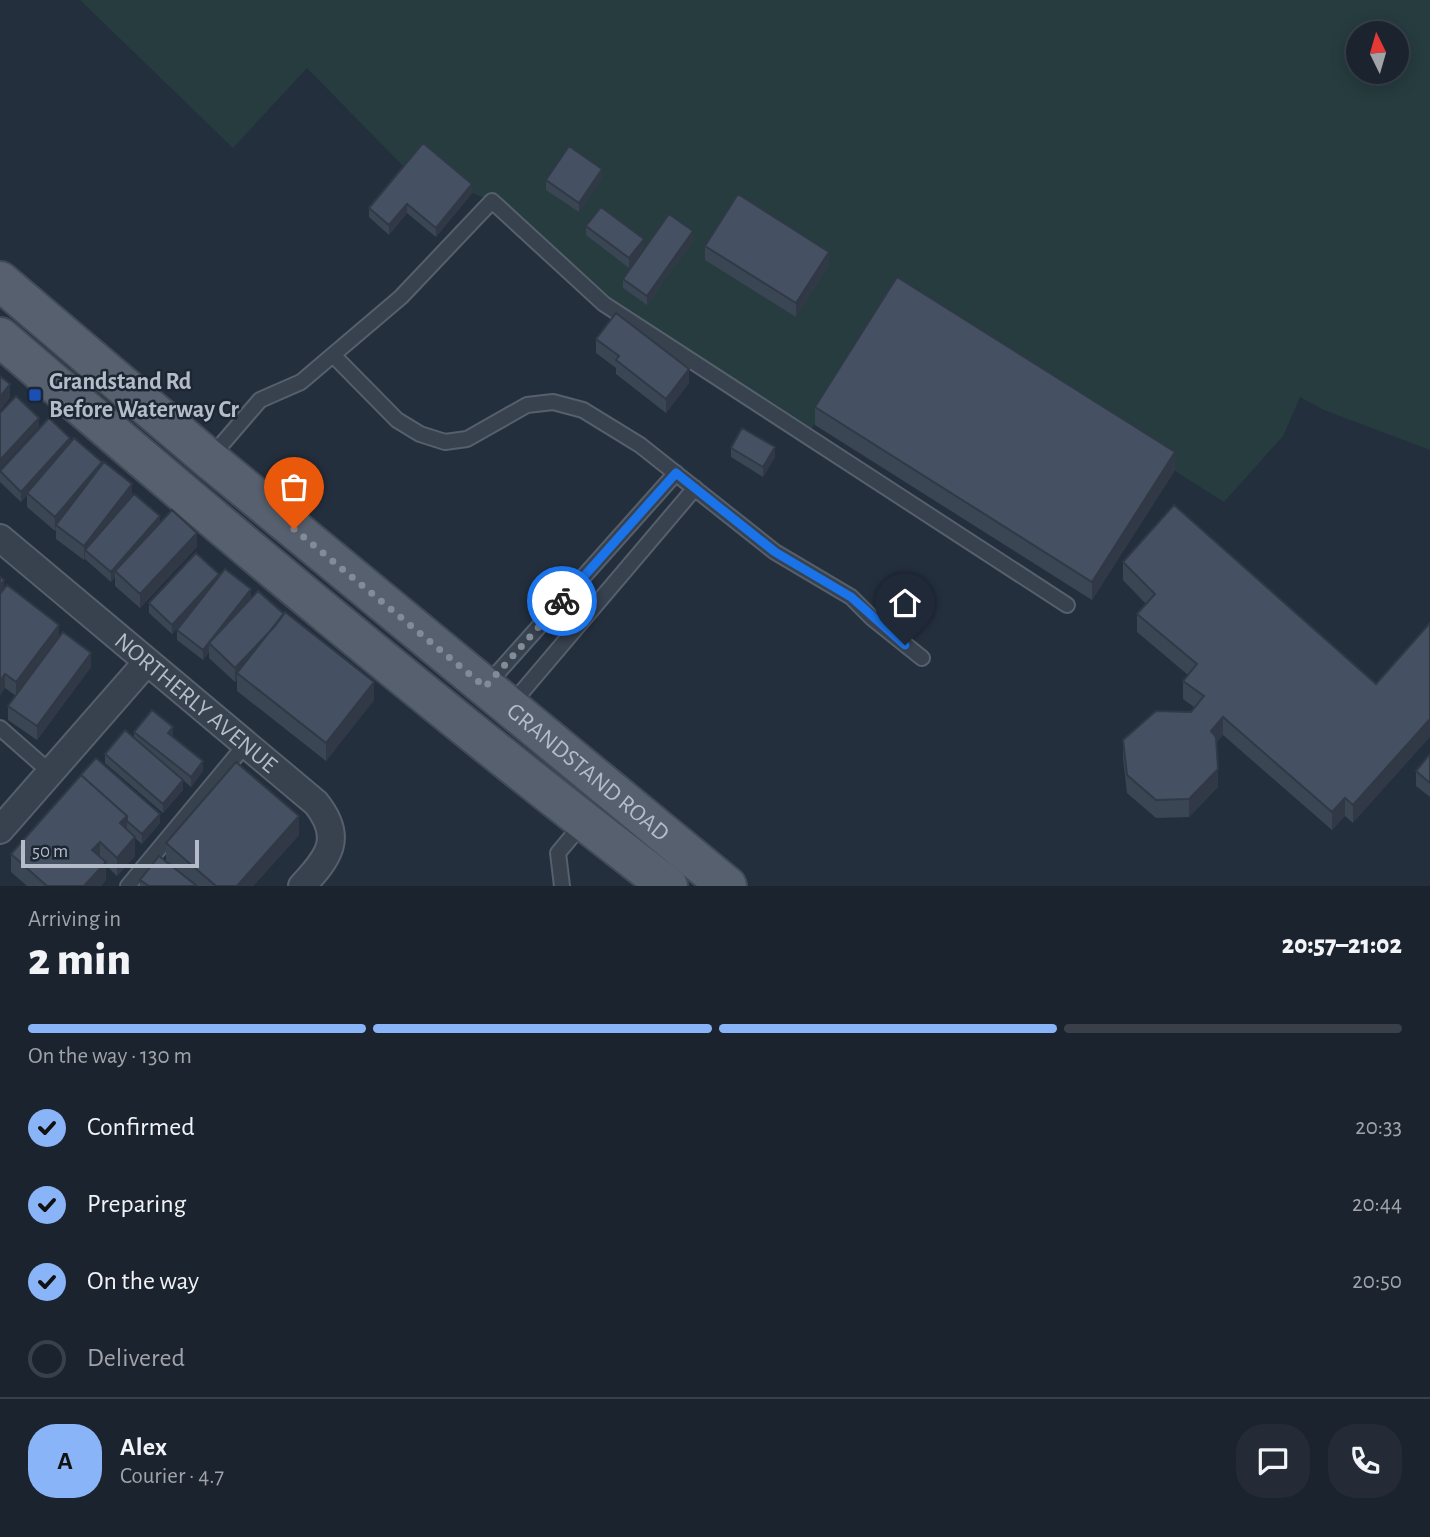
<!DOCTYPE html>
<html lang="en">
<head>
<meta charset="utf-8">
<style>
	:root { --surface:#1b232e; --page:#242b36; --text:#f1f3f6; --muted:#a0a4aa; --line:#39404a; --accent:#8ab4f8 }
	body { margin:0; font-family:"Alegreya Sans",sans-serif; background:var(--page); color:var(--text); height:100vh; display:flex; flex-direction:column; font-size:26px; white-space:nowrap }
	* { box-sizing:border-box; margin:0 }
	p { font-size:23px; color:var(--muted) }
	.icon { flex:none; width:38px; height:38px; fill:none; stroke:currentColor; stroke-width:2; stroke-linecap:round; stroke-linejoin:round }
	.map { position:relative; height:886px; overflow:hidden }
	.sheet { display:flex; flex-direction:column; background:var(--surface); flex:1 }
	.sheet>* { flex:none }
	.needle { width:46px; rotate:355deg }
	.buttons { position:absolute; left:1346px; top:21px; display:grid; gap:14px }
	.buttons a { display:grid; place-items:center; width:63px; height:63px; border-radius:50%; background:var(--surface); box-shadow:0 4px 18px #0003,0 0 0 2px var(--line); font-size:35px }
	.scale { position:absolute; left:21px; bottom:18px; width:178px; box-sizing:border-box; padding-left:7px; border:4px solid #b4bcc9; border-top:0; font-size:19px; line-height:24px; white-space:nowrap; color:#b4bcc9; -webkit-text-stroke:5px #1d2633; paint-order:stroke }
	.pin { position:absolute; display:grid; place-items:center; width:60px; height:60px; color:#fff; margin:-72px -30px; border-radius:50% 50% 50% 0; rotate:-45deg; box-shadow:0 0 7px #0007 }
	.pin .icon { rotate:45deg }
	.courier { position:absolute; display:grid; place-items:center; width:70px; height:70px; margin:-35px; border:5px solid #1a73e8; border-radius:50%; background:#fff; color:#222; box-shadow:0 2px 9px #0007 }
	.headline em { font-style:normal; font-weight:800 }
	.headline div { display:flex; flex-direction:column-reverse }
	.headline { display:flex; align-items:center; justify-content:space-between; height:119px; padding:0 28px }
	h1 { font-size:46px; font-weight:800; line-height:52px }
	.bar { display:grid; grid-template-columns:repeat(4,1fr); gap:10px 7px; align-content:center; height:84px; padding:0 28px }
	.bar i { height:9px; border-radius:5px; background:var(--line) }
	.bar .selected { background:var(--accent) }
	.bar p { grid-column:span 4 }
	.line { display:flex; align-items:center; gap:18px; padding:0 28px; border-top:2px solid var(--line) }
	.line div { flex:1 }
	.round { display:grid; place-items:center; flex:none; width:74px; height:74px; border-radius:28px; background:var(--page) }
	ol { padding:0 28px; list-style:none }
	li { display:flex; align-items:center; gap:21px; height:77px }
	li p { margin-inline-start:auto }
	li .icon { padding:7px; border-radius:50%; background:var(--accent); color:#111; stroke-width:4 }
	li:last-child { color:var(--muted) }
	li i { width:38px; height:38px; border:4px solid var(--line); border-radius:50% }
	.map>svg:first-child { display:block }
	.green { fill:#263c3f; fill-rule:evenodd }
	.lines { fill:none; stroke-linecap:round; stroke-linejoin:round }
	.lane-casing { stroke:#565f6c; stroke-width:18 }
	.street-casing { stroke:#565f6c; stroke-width:30 }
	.primary-casing { stroke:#414a57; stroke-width:42 }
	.lane { stroke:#38414e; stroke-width:14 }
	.street { stroke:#38414e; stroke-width:26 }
	.primary { stroke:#56606e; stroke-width:38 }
	.wall { fill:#3b4654 }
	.shaded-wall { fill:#303945 }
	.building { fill:#455162; stroke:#303945; stroke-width:2 }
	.done { stroke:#828b98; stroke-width:7; stroke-dasharray:0 12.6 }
	.route { stroke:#1a73e8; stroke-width:9 }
	.transit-dot { fill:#1a4fb4; stroke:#1d2633; stroke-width:2.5 }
	.labels { text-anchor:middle; stroke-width:5; stroke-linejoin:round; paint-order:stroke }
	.poi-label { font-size:24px; font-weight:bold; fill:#b4bcc9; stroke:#1d2633; text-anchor:start }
	.street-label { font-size:24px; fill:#b4bcc9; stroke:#1d2633 }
</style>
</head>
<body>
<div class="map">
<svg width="1430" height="886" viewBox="0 0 1430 886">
	<rect width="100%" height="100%" fill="#242f3e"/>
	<path class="green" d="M 80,0 L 1430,0 L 1430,450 L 1324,410 L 1300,397 L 1283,436 L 1224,502 L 898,296 L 807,436 L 604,304 L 492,201 L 402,165 L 307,68 L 233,148 ZM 1358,33 L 1396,33 L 1396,72 L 1358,72 Z"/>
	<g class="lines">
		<defs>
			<path id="lane" d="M 333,355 L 397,420 L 420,434 L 445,442 L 467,439 L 527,405 L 553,402 L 583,410 L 640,445 L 775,552 L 851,597 L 872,618 L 922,658
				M 210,458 L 260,400 L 301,382 L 401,297 L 492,201 L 604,304 L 1067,605
				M 486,686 L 676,473
				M 510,706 L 695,488
				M 0,728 L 50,772
				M 128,886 L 246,744
				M 562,886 L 558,853 L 583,823"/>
			<g id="street">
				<path id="s1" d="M 0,538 L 316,803 C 344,838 329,857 302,886"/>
				<path d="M 0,830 L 146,663"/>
			</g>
			<g id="primary">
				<path id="s2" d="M 0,281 L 209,459 L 727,886"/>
				<path d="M 0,337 C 219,525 439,711 668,886"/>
			</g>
		</defs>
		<use href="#lane" class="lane-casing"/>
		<use href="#street" class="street-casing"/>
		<use href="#primary" class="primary-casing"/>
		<use href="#lane" class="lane"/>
		<use href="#street" class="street"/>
		<use href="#primary" class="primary"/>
	</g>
	<path class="wall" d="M 602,179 L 579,212 L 546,190 L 546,180 Z
		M 472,193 L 436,237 L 407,213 L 389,235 L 369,217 L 369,208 Z
		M 586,226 L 644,249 L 693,241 L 647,305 L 623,288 L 623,279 L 644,250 L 629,268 L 586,235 Z
		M 705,246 L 829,266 L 796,317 L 705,260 Z
		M 596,339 L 689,383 L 666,413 L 616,374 L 616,368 L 596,353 Z
		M 815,407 L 1175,470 L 1092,600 L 815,425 Z
		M 70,443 L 102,465 L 132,497 L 160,523 L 197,547 L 140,608 L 115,586 L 115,577 L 111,582 L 85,559 L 84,560 L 56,539 L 56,530 L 55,531 L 27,507 L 27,495 L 21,502 L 0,482 L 0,471 Z
		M 731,448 L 775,457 L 763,477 L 731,457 Z
		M 1123,562 L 1376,684 L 1353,823 L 1345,816 L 1332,830 L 1223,735 L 1217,742 L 1218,787 L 1189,817 L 1156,818 L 1127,793 L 1123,758 L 1123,740 L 1191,712 L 1194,707 L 1183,699 L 1183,681 L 1188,675 L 1137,632 L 1137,614 L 1146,604 L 1123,580 Z
		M 0,577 L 4,589 L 59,636 L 91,667 L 37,740 L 8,720 L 8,706 L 16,696 L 5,688 L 0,695 Z
		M 219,578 L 251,598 L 374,700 L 326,761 L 237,691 L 237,680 L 235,682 L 209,658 L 209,652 L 203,660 L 177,640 L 177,630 L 185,620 L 172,634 L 149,613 L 149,603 Z
		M 134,732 L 172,737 L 203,771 L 191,787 L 183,780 L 183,790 L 163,813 L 105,763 L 105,754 L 134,738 Z
		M 1430,754 L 1430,797 L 1416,786 L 1416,771 Z
		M 96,758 L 160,823 L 142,844 L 135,838 L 135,856 L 117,876 L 106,865 L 106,880 L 101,886 L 27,886 L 11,872 L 11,854 Z
		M 299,835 L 253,886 L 140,886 L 140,880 L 166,861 L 166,843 Z"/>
	<path class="shaded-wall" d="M 602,169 L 602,179 L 579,212 L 579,203 Z
		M 472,184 L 472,193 L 436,237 L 436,228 Z
		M 407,204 L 407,213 L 389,235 L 389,225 Z
		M 693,231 L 693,241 L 647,305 L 647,296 Z
		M 644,239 L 644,249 L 629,268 L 629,258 Z
		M 829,252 L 829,266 L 796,317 L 796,303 Z
		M 689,369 L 689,383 L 666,413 L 666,399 Z
		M 10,384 L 10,398 L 0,411 L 0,397 Z
		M 39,418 L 39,427 L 0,469 L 0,460 Z
		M 70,438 L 70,448 L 21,502 L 21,492 Z
		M 775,447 L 775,457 L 763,477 L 763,467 Z
		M 1175,452 L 1175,470 L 1092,600 L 1092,582 Z
		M 102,462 L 102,477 L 56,525 L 55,531 L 55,517 Z
		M 132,484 L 132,498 L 85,550 L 85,559 L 84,560 L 84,546 Z
		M 160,516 L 160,526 L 115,571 L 115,577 L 111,582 L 111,572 Z
		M 197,533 L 197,547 L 140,608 L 140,594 Z
		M 219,574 L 219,584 L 172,634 L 172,625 Z
		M 4,580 L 4,594 L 0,600 L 0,586 Z
		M 251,589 L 251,598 L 209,643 L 209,652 L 203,660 L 203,650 Z
		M 285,615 L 237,673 L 237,680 L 235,682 L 235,668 Z
		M 59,625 L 59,639 L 16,696 L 16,682 Z
		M 91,653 L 91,667 L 37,740 L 37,726 Z
		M 5,674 L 5,688 L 0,695 L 0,681 Z
		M 374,682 L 374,700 L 326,761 L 326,743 Z
		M 1223,717 L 1223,735 L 1211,749 L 1211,731 Z
		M 1430,719 L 1430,737 L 1353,823 L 1353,805 Z
		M 173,727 L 173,736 L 168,743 L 168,733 Z
		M 203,761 L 203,771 L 191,787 L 191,777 Z
		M 1218,769 L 1218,787 L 1189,817 L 1189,799 Z
		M 183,780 L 183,790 L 163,813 L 163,804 Z
		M 1345,798 L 1345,816 L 1332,830 L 1332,812 Z
		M 160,814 L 160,823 L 142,844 L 142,834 Z
		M 127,816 L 127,834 L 120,823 Z
		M 299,816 L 299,835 L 253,886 L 237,886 Z
		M 135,837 L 135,856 L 117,876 L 117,858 Z
		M 100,842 L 100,860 L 92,850 Z
		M 106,862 L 106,880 L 101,886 L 84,886 Z"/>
	<path class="building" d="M 423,143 L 472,184 L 436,228 L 407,204 L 389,225 L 369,208 Z
		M 569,146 L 602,169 L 579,203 L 546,180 Z
		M 738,194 L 829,252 L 796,303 L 705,246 Z
		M 601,207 L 644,239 L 629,258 L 586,226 Z
		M 669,214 L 693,231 L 647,296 L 623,279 Z
		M 897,277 L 1175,452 L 1092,582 L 815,407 Z
		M 616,313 L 689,369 L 666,399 L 616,360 L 619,356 L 596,339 Z
		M 0,376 L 10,384 L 0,397 Z
		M 16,396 L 39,418 L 0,460 L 0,413 Z
		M 49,418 L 70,438 L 21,492 L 0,471 Z
		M 742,428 L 775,447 L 763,467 L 731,448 Z
		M 74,438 L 102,462 L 55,517 L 27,493 Z
		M 104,462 L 132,484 L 84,546 L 56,525 Z
		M 134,494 L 160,516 L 111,572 L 85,550 Z
		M 1174,505 L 1376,684 L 1430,623 L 1430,719 L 1353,805 L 1345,798 L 1332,812 L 1223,717 L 1211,731 L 1216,737 L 1218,769 L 1189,799 L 1156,800 L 1127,775 L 1123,740 L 1156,711 L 1191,712 L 1204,696 L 1183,681 L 1197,664 L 1137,614 L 1155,594 L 1123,562 Z
		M 172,510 L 197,533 L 140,594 L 115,571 Z
		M 196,553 L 219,574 L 172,625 L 149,603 Z
		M 225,569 L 251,589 L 203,650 L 177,630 Z
		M 0,577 L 4,580 L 0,586 Z
		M 7,585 L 59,625 L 16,682 L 5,674 L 0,681 L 0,594 Z
		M 258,591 L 284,614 L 275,626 L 235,668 L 209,643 Z
		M 285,612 L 374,682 L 326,743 L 237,673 Z
		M 63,632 L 91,653 L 37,726 L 8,706 Z
		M 152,710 L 173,727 L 168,733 L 203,761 L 191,777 L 134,732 Z
		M 125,730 L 183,780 L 163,804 L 105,754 Z
		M 1430,754 L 1430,783 L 1416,771 Z
		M 96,758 L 160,814 L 142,834 L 127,821 L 127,816 L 81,775 L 78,778 Z
		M 236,762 L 299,816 L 237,886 L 216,886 L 166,843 Z
		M 81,775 L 127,816 L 120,823 L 135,837 L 117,858 L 100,842 L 92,850 L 106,862 L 84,886 L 47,886 L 11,854 Z
		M 159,856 L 197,886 L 149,886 L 140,880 Z"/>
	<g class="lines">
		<path class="done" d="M 294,529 L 485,687 L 562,601"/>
		<path class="route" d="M 562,601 L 676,473 L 775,552 L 851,597 L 905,645"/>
	</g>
	<rect class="transit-dot" x="28" y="388" width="14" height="14" rx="3.5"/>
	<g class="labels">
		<g class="poi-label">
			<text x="49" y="389">Grandstand Rd<tspan x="49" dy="28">Before Waterway Cr</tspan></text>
		</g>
		<g class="street-label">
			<text dy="8" stroke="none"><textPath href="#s1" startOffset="256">NORTHERLY AVENUE</textPath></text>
			<text dy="8" stroke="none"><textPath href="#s2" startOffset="766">GRANDSTAND ROAD</textPath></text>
		</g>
	</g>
</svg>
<div class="buttons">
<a><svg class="needle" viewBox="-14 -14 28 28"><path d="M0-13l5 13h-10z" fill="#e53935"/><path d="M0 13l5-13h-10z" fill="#a0a4aa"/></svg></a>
</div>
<div class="scale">50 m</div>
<div class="pin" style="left:294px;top:529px;background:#ea580c"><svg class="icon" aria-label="bag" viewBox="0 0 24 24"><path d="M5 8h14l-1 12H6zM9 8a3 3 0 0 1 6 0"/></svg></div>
<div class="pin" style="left:905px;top:645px;background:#1f2937"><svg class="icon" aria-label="home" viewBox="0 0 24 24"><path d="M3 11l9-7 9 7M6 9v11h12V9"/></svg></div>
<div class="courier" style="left:562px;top:601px"><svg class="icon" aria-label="bike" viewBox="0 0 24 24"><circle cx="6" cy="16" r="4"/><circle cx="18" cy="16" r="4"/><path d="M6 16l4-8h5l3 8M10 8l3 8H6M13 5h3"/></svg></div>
</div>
<section class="sheet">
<div class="headline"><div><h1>2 min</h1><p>Arriving in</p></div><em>20:57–21:02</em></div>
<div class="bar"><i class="selected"></i><i class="selected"></i><i class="selected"></i><i></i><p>On the way · 130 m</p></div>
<ol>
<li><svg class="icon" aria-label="check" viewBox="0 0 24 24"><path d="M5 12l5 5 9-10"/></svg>Confirmed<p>20:33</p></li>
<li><svg class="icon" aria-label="check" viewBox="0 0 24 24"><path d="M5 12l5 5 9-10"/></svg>Preparing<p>20:44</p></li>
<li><svg class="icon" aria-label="check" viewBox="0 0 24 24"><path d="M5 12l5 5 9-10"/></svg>On the way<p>20:50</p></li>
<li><i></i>Delivered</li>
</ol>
<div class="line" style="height:126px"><b class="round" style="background:var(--accent);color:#111">A</b><div><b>Alex</b><p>Courier · 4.7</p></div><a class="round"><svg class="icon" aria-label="chat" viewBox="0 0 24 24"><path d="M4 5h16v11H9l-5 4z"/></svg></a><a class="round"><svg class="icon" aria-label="phone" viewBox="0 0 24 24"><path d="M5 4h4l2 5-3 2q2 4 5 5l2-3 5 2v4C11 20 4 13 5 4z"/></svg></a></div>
</section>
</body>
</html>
